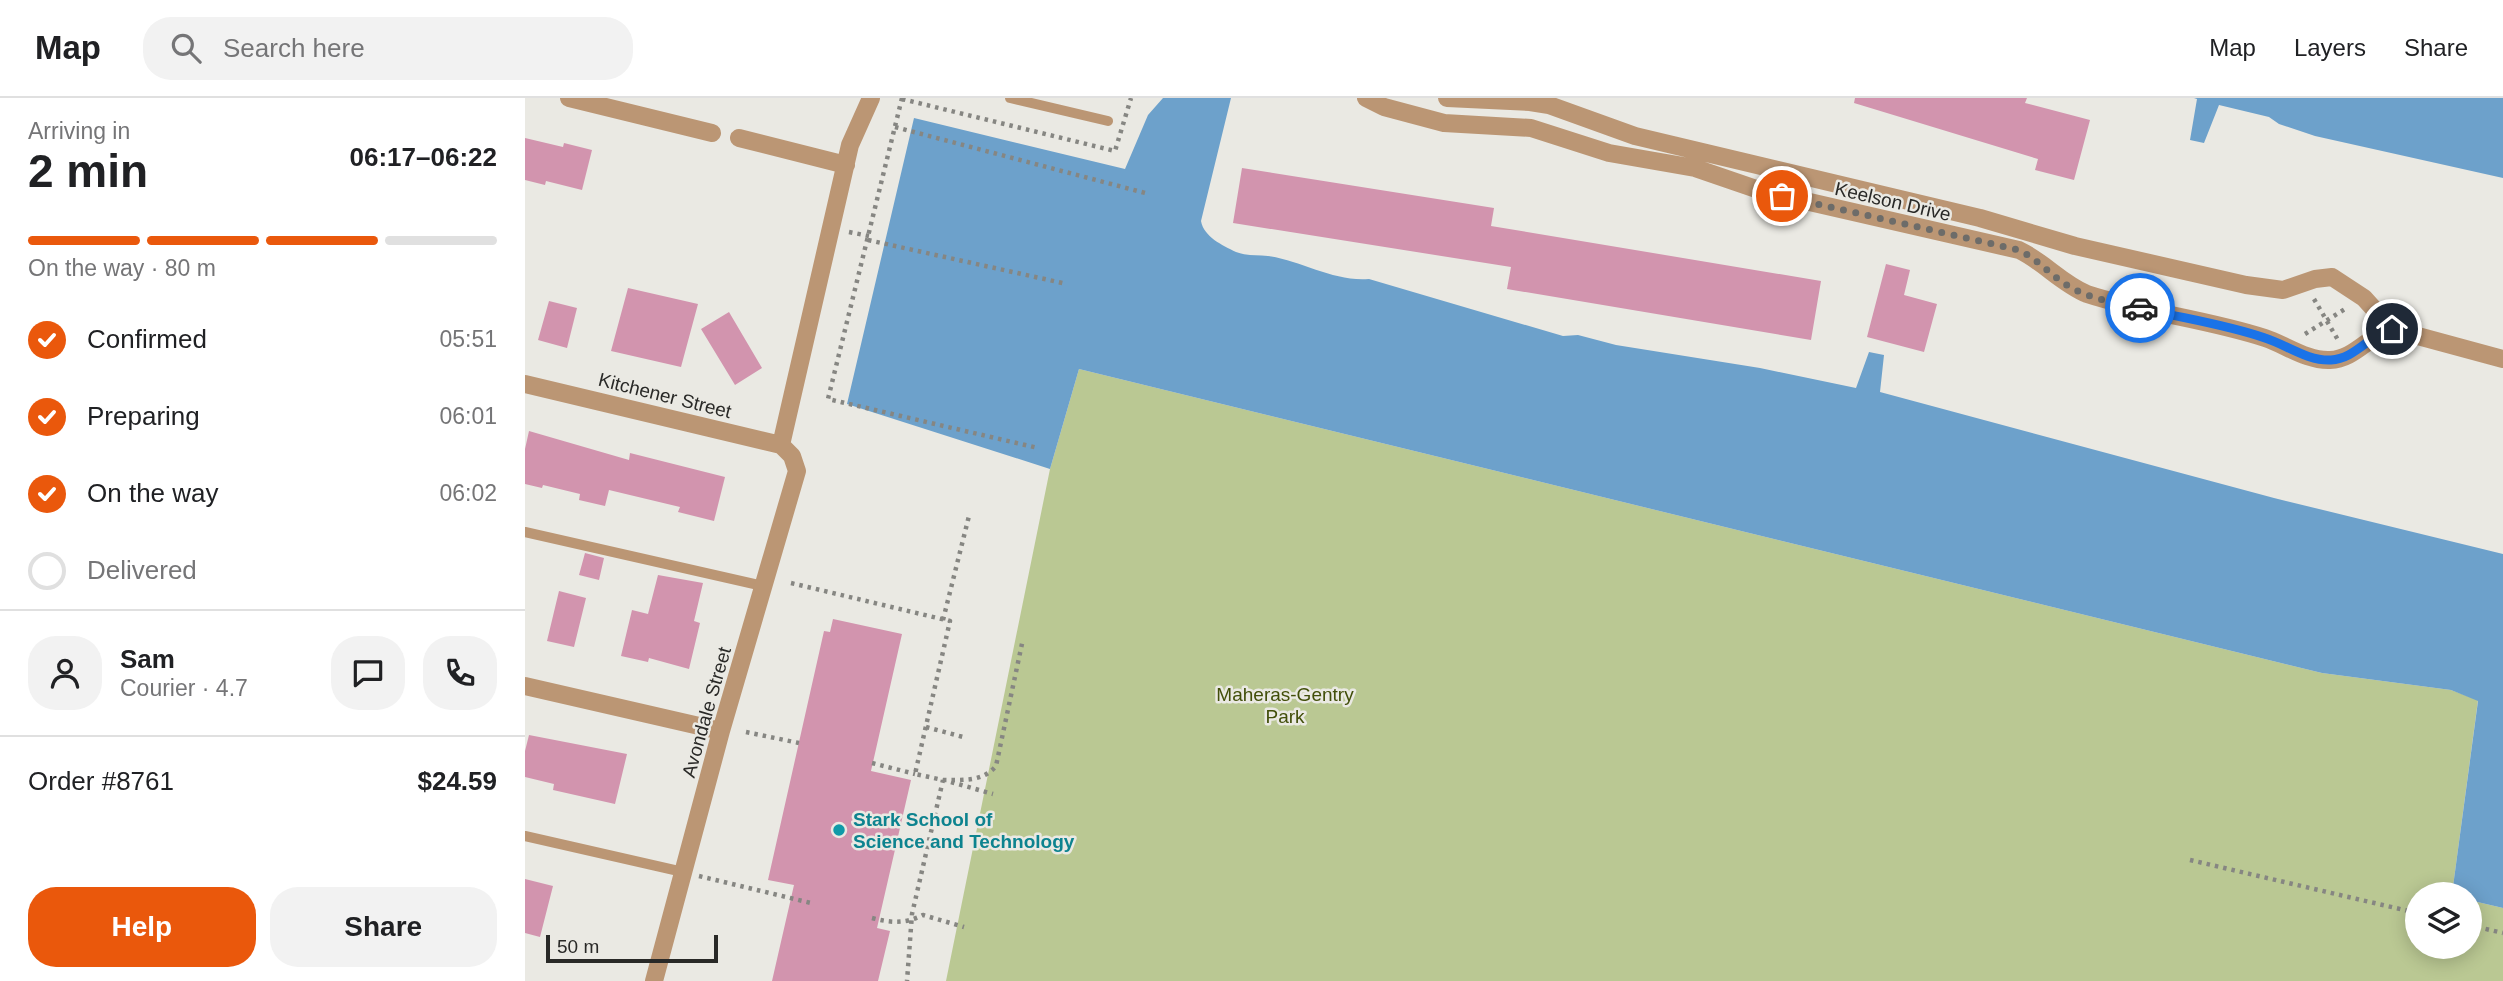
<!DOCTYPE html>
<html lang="en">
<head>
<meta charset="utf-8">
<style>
	:root { --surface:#fff; --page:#f2f2f2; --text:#202124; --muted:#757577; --line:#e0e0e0; --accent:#ea580c }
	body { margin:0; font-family:Arial,sans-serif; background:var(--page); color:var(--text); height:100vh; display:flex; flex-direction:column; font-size:26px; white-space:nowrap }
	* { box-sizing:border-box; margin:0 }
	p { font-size:23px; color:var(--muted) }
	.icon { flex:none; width:38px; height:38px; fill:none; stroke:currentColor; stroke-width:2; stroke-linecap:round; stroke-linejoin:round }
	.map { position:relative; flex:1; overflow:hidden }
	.details { display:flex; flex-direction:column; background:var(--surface); width:525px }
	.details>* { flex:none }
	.fabs { position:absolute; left:1880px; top:784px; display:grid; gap:14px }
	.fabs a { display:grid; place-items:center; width:77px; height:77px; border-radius:50%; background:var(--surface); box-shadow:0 4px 18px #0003; font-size:35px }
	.scale { position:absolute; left:21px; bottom:18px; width:172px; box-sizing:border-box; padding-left:7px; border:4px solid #292927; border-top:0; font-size:19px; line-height:24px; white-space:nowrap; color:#292927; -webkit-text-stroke:5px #eae9e3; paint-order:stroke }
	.pin { position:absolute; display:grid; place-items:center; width:60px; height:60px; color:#fff; margin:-30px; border:4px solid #fff; border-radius:50%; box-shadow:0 2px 7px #0007 }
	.courier { position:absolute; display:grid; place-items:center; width:70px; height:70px; margin:-35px; border:5px solid #1a73e8; border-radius:50%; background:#fff; color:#222; box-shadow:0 2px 9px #0007 }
	.head em { font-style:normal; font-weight:700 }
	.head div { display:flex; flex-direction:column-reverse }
	.head { display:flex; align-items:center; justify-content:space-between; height:119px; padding:0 28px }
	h1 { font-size:46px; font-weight:700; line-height:52px }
	.bar { display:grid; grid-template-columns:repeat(4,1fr); gap:10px 7px; align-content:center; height:84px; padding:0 28px }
	.bar i { height:9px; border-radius:5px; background:var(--line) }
	.bar .current { background:var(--accent) }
	.bar p { grid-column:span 4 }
	.line { display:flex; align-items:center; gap:18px; padding:0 28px; border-top:2px solid var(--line) }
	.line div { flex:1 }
	.round { display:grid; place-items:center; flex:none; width:74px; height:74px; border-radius:28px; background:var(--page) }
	ol { padding:0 28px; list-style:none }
	li { display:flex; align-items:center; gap:21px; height:77px }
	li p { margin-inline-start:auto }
	li .icon { padding:7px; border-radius:50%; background:var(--accent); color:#fff; stroke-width:4 }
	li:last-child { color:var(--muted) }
	li i { width:38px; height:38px; border:4px solid var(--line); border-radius:50% }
	.cta { display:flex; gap:14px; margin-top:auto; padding:14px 28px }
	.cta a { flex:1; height:80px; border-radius:28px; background:var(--accent); color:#fff; font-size:28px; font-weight:700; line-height:80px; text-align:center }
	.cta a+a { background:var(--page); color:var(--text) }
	header { display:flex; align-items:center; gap:42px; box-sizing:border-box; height:98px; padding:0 35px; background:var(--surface); border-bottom:2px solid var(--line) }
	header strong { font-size:33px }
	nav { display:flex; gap:38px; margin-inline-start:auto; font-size:24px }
	.search { width:490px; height:63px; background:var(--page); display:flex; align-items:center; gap:18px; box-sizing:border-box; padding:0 24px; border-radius:28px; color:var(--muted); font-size:26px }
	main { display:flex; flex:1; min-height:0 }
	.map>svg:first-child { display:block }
	.green { fill:#bac893 }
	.water { fill:#6da1cb }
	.building { fill:#d294ae }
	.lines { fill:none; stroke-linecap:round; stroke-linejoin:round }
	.path { stroke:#868682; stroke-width:4.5; stroke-dasharray:3.5 5; stroke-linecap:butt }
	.lane { stroke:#bb9674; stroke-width:10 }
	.street { stroke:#bb9674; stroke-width:18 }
	.done { stroke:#6d6c69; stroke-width:7; stroke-dasharray:0 12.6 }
	.route { stroke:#1a73e8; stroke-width:9 }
	.culture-dot { fill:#0f9aa8; stroke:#eae9e3; stroke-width:2.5 }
	.labels { text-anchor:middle; stroke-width:5; stroke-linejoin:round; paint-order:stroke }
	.street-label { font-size:19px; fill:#292927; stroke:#eae9e3 }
	.park-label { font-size:19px; fill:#424f0a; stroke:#eae9e3 }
	.culture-label { font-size:19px; font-weight:bold; fill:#0d838f; stroke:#eae9e3; text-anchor:start }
</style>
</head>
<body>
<header>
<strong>Map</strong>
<div class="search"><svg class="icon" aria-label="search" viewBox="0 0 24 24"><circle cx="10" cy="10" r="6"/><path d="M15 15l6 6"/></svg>Search here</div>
<nav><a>Map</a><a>Layers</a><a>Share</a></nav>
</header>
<main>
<section class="details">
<div class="head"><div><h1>2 min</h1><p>Arriving in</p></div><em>06:17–06:22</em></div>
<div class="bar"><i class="current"></i><i class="current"></i><i class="current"></i><i></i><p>On the way · 80 m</p></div>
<ol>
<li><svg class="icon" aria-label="check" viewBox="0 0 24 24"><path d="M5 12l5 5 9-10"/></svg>Confirmed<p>05:51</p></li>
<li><svg class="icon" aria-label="check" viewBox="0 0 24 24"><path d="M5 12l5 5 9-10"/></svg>Preparing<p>06:01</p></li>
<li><svg class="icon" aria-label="check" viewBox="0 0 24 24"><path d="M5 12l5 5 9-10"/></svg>On the way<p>06:02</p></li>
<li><i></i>Delivered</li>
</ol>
<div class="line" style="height:126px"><a class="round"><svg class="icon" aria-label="person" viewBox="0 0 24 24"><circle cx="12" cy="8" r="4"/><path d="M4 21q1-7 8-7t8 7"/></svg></a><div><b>Sam</b><p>Courier · 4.7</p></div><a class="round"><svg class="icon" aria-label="chat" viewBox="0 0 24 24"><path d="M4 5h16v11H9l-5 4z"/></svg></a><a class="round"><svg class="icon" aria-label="phone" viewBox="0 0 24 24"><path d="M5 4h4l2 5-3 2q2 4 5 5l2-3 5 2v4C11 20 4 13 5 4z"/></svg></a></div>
<div class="line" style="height:91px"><div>Order #8761</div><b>$24.59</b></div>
<div class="cta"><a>Help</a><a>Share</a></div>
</section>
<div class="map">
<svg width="1978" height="883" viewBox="0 0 1978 883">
	<rect width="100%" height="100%" fill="#eae9e3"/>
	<path class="green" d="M 554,271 L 1797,575 L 1926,592 L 1953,602 L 1927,796 L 1892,796 L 1892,849 L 1944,849 L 1944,802 L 1978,810 L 1978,883 L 421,883 L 525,371 Z"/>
	<path class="water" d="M 638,0 L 706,0 L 676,123 C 679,139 697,147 711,154 C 722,158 732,157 743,158 C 777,163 809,184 844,181 L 1038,238 L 1053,237 L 1091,247 L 1235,270 L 1331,290 L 1344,254 L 1359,257 L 1355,294 L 1749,400 L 1978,456 L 1978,810 L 1944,802 L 1944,796 L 1927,796 L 1953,603 L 1926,592 L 1797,575 L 554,271 L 525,371 L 322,306 L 389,20 L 600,71 L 623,17 Z
		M 1669,0 L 1978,0 L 1978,80 L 1790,38 L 1754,26 L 1744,19 L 1694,7 L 1679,45 L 1665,42 L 1672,1 Z"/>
	<path class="building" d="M 1330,0 L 1502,0 L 1500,5 L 1565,22 L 1549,82 L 1510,72 L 1513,61 L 1329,5 Z
		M 0,40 L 38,49 L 39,45 L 67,52 L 57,92 L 21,83 L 20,87 L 0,82 Z
		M 717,70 L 969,110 L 966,128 L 1296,183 L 1286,242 L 982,191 L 986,169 L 708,125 Z
		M 1361,166 L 1385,172 L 1379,197 L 1412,206 L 1399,254 L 1342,239 Z
		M 103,190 L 173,206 L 156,269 L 86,253 Z
		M 24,203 L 52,210 L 42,250 L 13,242 Z
		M 204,214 L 237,270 L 210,287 L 176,231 Z
		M 4,333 L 104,362 L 105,355 L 200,379 L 189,423 L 153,414 L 155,409 L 84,392 L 80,408 L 54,402 L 55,396 L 18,387 L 17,390 L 0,386 L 0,351 Z
		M 60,455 L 79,460 L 74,482 L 54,477 Z
		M 133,477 L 178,485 L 169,523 L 175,525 L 164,571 L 124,560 L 123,564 L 96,558 L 107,512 L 123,516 Z
		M 34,493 L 61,500 L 49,549 L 22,543 Z
		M 308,521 L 377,536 L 346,673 L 386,682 L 352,830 L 365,833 L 353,883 L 247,883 L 269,787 L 243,782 L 299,533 L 305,534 Z
		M 4,637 L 102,656 L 90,706 L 28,692 L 29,686 L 0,679 L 0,653 Z
		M 0,781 L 28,788 L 15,839 L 0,835 Z"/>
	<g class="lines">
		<path class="path" d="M 377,0 L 303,301 L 513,350
			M 377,1 L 590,53 L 606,0
			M 370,29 L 624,96
			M 324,134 L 344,138
			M 343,142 L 542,186
			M 1789,201 L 1813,242
			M 1780,236 L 1820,211
			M 266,485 L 425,523 L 390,676 L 418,682 L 387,816 L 382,883
			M 418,522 L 444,418
			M 401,629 L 442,640
			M 221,634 L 274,645
			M 347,665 L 390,676
			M 418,682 C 437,682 458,684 471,668 L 498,541
			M 426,684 L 468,696
			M 1665,762 L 1892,815
			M 174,778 L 286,805
			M 347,820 C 366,825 380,826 398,817 L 439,829
			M 1944,827 L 1978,835"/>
		<path class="lane" d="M 485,0 L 583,23
			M 0,434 L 238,488
			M 0,738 L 158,774"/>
		<path class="street" d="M 44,0 L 187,35
			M 841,0 L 859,9 L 919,25 L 1006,30 L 1084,55 L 1170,70 L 1237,93 L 1494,152 C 1519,164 1536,185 1562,196 C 1620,215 1682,221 1740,240 C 1761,247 1782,263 1805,262 C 1830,261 1844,237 1867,231 L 1978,261
			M 922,0 L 1005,4 L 1024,7 L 1110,38 L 1455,120 L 1550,148 L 1721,187 L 1758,192 L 1790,181 L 1807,179 L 1839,200 L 1867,231
			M 214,40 L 321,67
			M 0,286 L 256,347 L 267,358 L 272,373 L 196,633 L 129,883
			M 256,347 L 325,47 L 346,0
			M 0,588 L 196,633"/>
	</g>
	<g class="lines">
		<path class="done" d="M 1257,98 L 1494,152 C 1512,161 1524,175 1540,186 C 1561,200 1590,205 1615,210"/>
		<path class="route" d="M 1615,210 C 1656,220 1700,226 1740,240 C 1762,247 1782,263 1806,262 C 1830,261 1844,237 1867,231"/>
	</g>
	<circle class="culture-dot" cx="314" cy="732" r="7"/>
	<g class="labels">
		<g class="street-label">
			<text transform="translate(1368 103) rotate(13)" y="7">Keelson Drive</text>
			<text transform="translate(140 297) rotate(14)" y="7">Kitchener Street</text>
			<text transform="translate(181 614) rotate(-74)" y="7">Avondale Street</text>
		</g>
		<g class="park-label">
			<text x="760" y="603">Maheras-Gentry<tspan x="760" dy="22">Park</tspan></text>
		</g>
		<g class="culture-label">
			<text x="328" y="728">Stark School of<tspan x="328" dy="22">Science and Technology</tspan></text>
		</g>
	</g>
</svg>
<div class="fabs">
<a><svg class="icon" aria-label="layers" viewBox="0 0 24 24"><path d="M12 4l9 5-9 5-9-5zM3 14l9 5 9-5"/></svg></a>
</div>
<div class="scale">50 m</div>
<div class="pin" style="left:1257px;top:98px;background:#ea580c"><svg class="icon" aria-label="bag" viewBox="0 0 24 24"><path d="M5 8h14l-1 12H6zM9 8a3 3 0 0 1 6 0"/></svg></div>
<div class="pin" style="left:1867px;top:231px;background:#1f2937"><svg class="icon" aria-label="home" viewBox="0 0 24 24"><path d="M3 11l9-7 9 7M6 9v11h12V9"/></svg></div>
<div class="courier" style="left:1615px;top:210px"><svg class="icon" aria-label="car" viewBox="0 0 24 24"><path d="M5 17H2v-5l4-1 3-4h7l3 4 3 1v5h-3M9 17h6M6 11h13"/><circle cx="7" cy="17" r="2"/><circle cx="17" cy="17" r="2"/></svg></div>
</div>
</main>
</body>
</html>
